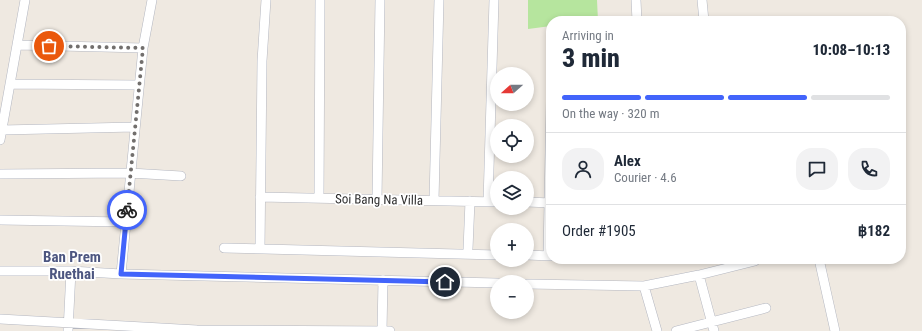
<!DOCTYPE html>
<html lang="en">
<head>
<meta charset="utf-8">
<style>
	:root { --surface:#fff; --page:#f2f2f3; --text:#1f2937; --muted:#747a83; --line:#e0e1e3; --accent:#4264fb }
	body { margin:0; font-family:"Roboto Condensed",sans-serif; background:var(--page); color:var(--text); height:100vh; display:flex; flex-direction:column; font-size:15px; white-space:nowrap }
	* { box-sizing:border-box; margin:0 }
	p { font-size:13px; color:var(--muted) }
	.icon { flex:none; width:22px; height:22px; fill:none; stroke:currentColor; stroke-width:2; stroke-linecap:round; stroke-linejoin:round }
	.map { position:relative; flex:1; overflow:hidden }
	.panel { position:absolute; left:546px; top:16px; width:360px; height:248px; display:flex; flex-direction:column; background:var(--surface); border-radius:16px; box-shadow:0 2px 6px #0003 }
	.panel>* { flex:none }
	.needle { width:26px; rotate:249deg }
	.controls { position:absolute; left:490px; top:67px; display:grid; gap:8px }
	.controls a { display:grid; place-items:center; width:44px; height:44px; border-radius:50%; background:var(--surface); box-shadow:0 2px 6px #0003; font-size:20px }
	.pin { position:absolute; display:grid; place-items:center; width:34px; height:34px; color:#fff; margin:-17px; border:2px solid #fff; border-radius:50%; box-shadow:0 1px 4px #0007 }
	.courier { position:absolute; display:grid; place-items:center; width:40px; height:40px; margin:-20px; border:3px solid #4264fb; border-radius:50%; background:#fff; color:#222; box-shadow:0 1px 5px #0007 }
	.headline em { font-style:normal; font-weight:800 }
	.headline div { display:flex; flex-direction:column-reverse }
	.headline { display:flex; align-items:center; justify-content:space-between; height:68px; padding:0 16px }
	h1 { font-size:26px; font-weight:800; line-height:30px }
	.bar { display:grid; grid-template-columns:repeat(4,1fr); gap:6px 4px; align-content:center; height:48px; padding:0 16px }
	.bar i { height:5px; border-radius:3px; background:var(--line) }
	.bar .selected { background:var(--accent) }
	.bar p { grid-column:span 4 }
	.line { display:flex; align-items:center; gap:10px; padding:0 16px; border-top:1px solid var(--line) }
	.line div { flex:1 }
	.round { display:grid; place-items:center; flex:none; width:42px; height:42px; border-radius:16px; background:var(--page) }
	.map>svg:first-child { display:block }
	.green { fill:#b6e59e }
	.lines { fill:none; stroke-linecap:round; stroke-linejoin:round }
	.street-casing { stroke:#b4b7c1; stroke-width:10 }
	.street { stroke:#fff; stroke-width:9 }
	.done { stroke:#726f6d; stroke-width:4; stroke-dasharray:0 7.2 }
	.route { stroke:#4264fb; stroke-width:5 }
	.labels { text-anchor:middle; stroke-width:3.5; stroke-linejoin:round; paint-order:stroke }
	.street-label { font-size:13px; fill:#2e2e2e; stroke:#fff }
	.quarter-label { font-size:15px; font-weight:bold; fill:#4d5680; stroke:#fff }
</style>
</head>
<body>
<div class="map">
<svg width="922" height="331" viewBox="0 0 922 331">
	<rect width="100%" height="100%" fill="#efe9e1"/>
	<path class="green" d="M 528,0 L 597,0 L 598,21 L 551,21 L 551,26 L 528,29 Z"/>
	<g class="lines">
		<defs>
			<path id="street" d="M 636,0 L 637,21
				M 702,0 L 704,21
				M 18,45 L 143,48
				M 10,84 L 139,85
				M 2,130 L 135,127
				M 0,140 L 25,0
				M 0,174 L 130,173 L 181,176
				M 260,197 L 497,202
				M 319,198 L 320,0
				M 377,199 L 380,0
				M 434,200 L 439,0
				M 488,202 L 494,0
				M 527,202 L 551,203
				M 0,220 L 126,222
				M 224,248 L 497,255
				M 260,248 L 262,61 L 266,0
				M 468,249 L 470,201
				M 527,255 L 551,256
				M 548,255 L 551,101
				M 819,259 L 835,331
				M 0,271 L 71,271 L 121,274 L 497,283
				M 121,274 L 143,48 L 152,0
				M 699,275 L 714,331
				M 527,284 L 644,286 L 699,275 L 755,261
				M 644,286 L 657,331
				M 0,319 L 197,330 L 390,331
				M 68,331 L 71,271
				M 382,331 L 383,280
				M 676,331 L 766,308"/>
		</defs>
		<use href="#street" class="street-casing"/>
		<use href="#street" class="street"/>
	</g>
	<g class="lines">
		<path class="done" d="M 49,46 L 143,48 L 127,210"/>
		<path class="route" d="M 127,210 L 121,274 L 445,282"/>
	</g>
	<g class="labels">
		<g class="street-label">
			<text transform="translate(379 199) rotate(1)" y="5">Soi Bang Na Villa</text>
		</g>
		<g class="quarter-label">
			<text x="72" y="262">Ban Prem<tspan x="72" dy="17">Ruethai</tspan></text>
		</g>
	</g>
</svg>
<div class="controls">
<a><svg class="needle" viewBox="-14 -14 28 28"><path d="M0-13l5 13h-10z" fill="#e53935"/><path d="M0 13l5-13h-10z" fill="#747a83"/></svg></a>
<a><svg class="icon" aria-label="locate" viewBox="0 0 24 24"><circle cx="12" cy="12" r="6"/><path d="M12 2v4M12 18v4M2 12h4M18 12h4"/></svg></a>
<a><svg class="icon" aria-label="layers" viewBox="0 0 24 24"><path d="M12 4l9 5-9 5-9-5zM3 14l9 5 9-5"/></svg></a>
<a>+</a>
<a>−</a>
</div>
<div class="pin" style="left:49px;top:46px;background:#ea580c"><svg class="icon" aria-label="bag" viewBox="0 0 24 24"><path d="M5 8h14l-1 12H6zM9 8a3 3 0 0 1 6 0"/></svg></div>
<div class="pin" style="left:445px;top:282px;background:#1f2937"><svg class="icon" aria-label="home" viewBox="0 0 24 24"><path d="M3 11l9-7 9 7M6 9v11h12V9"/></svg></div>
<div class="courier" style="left:127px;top:210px"><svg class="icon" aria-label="bike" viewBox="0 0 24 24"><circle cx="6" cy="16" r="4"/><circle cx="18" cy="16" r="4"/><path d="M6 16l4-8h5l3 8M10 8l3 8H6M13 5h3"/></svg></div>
<section class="panel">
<div class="headline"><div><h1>3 min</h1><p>Arriving in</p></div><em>10:08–10:13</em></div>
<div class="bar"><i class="selected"></i><i class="selected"></i><i class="selected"></i><i></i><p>On the way · 320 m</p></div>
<div class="line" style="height:72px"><a class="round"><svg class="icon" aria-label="person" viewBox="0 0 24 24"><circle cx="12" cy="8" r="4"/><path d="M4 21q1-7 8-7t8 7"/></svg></a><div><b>Alex</b><p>Courier · 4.6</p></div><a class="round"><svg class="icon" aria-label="chat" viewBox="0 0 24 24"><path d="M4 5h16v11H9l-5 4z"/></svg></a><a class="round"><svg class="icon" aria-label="phone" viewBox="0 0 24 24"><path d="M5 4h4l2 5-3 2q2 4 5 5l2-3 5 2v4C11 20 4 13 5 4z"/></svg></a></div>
<div class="line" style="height:52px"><div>Order #1905</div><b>฿182</b></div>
</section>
</div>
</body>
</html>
